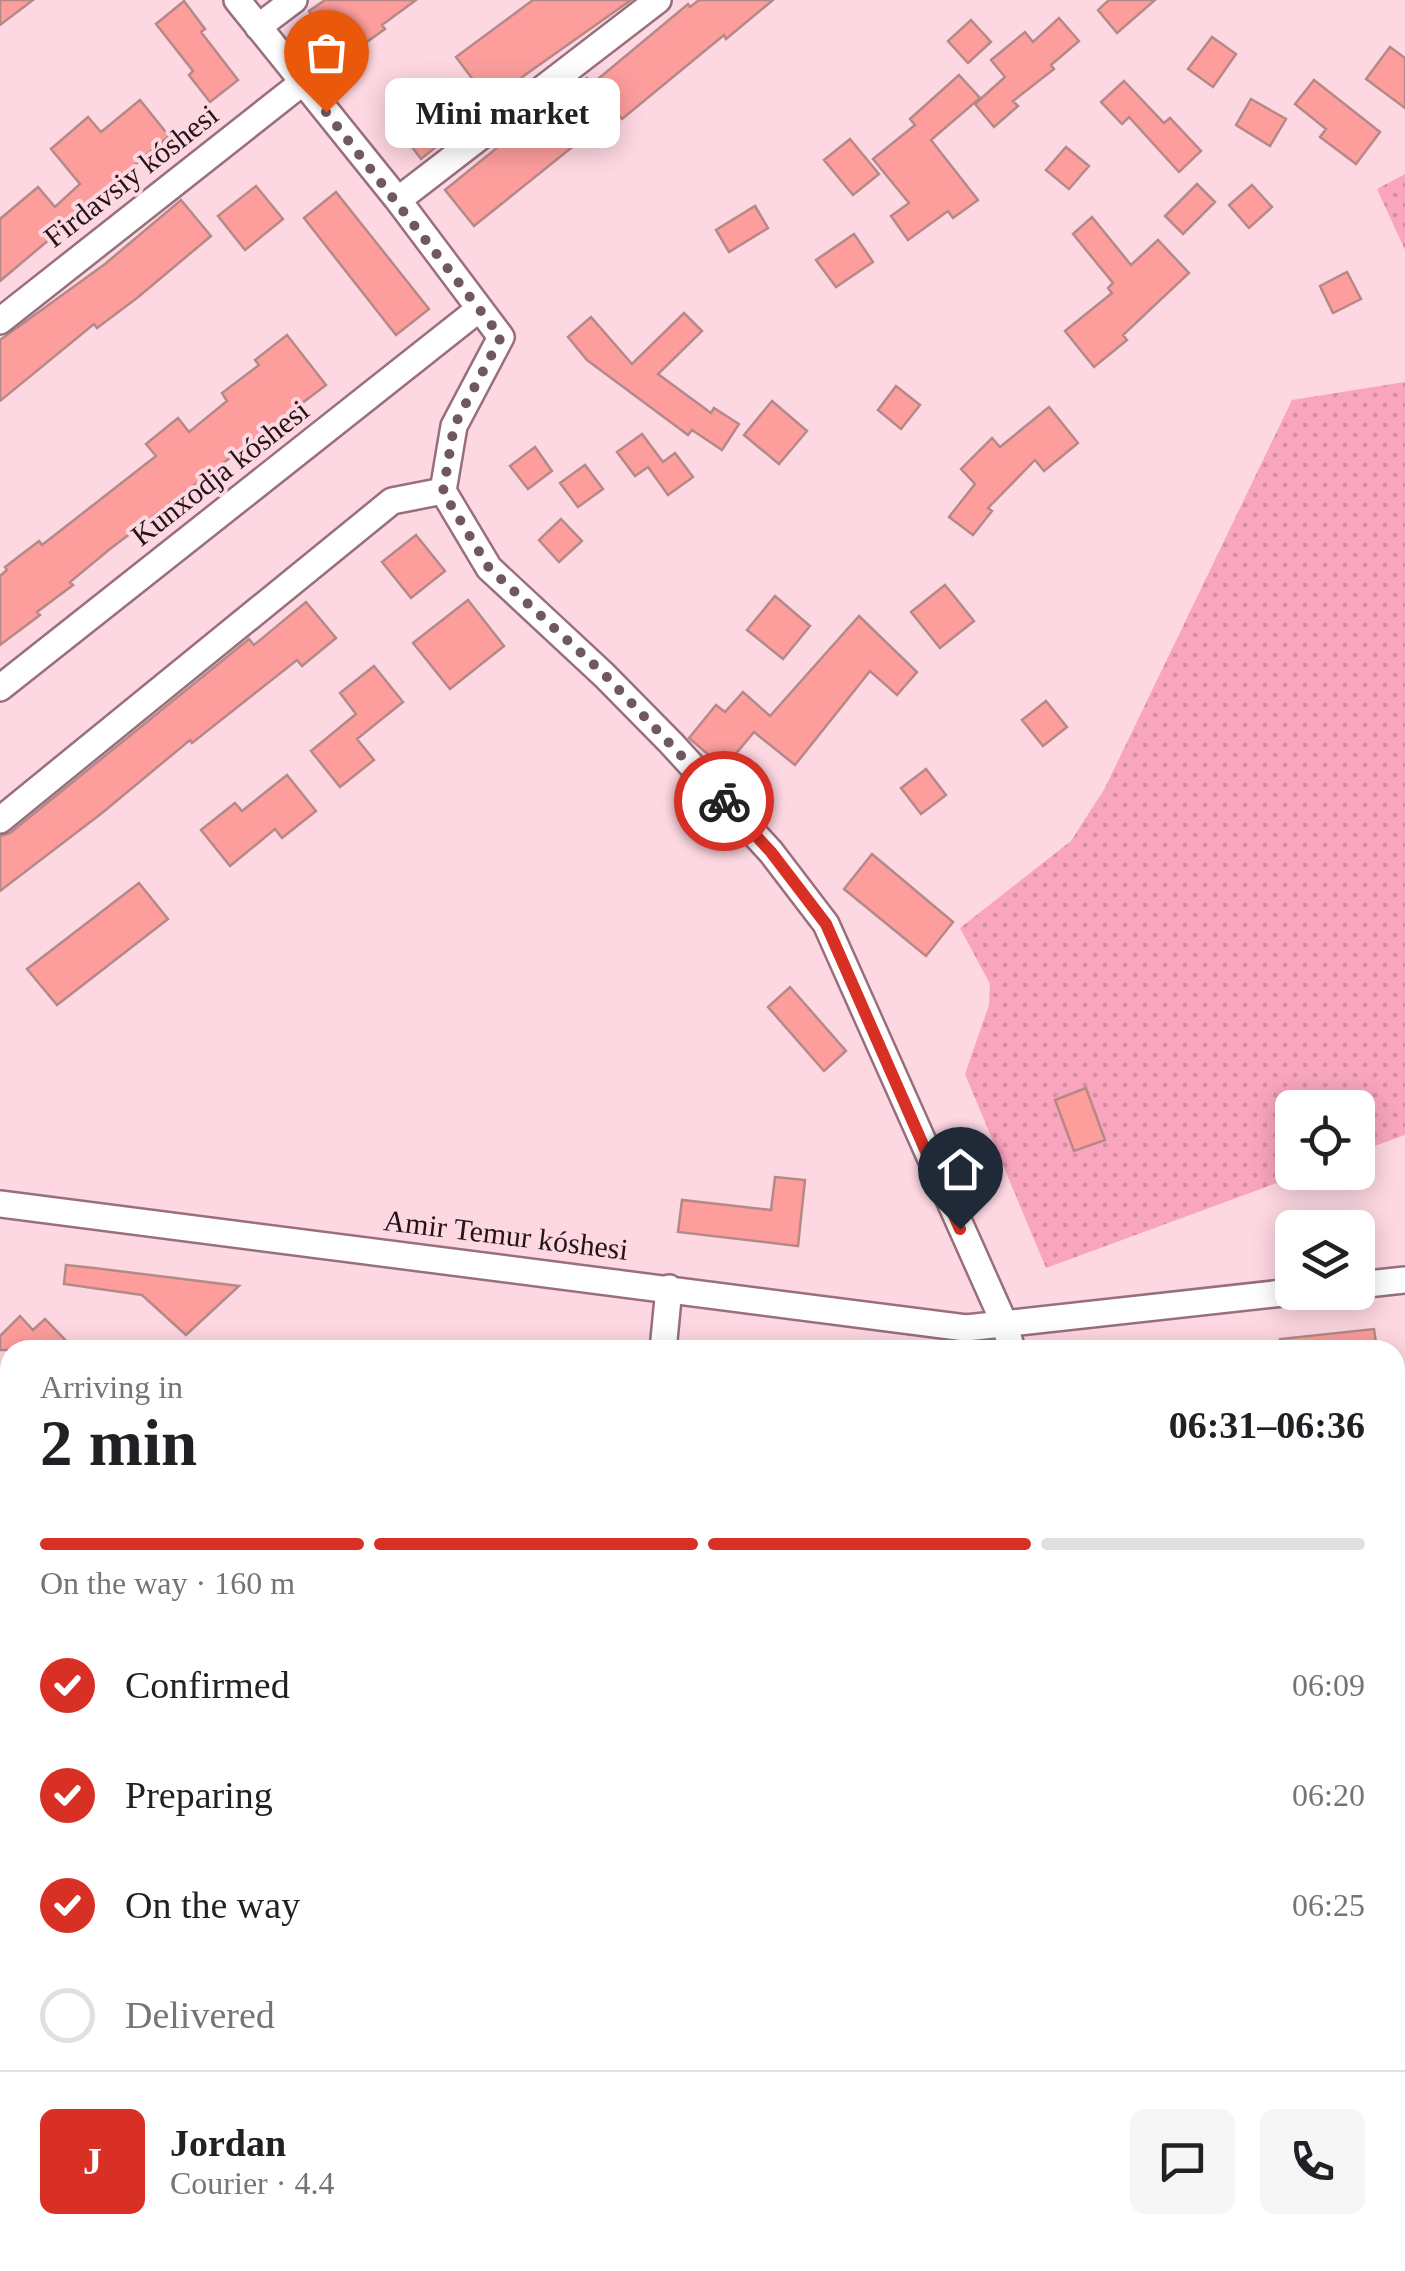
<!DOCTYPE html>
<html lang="en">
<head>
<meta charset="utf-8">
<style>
	:root { --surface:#fff; --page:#f6f6f6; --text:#202124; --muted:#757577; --line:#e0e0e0; --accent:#d93025 }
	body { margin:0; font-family:"Times New Roman",serif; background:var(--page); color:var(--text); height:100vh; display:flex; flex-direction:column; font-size:38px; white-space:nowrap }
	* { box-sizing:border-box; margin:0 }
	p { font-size:32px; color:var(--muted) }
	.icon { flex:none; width:55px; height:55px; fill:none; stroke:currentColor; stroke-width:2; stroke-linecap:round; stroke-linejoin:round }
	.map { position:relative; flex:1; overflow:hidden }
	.details { position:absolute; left:0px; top:1340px; width:1405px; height:932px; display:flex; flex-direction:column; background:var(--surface); border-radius:30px 30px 0 0; box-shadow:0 5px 25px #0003 }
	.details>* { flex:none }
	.tools { position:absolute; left:1275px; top:1090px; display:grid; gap:20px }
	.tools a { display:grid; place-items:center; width:100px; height:100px; border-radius:15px; background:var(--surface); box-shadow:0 5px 25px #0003; font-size:50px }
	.pin { position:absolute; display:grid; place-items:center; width:85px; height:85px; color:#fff; margin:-102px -42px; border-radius:50% 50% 50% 0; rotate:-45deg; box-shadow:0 0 10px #0007 }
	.pin .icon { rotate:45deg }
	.courier { position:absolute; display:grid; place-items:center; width:100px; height:100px; margin:-50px; border:8px solid #d93025; border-radius:50%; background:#fff; color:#222; box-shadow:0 2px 12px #0007 }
	.bubble { position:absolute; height:70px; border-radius:15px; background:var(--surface); box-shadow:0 5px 25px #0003; font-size:32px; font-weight:700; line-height:70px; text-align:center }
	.head em { font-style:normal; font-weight:700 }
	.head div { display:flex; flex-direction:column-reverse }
	.head { display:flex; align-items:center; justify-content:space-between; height:170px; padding:0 40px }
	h1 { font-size:65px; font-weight:700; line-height:75px }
	.bar { display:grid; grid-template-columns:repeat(4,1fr); gap:15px 10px; align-content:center; height:120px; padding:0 40px }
	.bar i { height:12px; border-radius:8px; background:var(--line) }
	.bar .selected { background:var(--accent) }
	.bar p { grid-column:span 4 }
	.line { display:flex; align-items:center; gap:25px; padding:0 40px; border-top:2px solid var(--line) }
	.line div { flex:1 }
	.round { display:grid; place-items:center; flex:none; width:105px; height:105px; border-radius:15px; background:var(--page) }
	ol { padding:0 40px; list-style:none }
	li { display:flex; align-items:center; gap:30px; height:110px }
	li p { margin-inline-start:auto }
	li .icon { padding:10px; border-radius:50%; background:var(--accent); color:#fff; stroke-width:4 }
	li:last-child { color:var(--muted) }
	li i { width:55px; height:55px; border:5px solid var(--line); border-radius:50% }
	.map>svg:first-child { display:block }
	.grass { fill:url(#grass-dots) }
	.building { fill:#fd9e9d; stroke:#b58988; stroke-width:2.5 }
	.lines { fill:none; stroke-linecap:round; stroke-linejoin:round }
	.minor-casing { stroke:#986f7a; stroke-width:30 }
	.minor { stroke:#fff; stroke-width:25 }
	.done { stroke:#6f585e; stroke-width:10; stroke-dasharray:0 18 }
	.route { stroke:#d93025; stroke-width:12 }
	.labels { text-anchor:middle; stroke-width:8; stroke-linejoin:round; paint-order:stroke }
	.street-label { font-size:30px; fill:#221317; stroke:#fdd7e1 }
</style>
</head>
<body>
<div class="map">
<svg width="1405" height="2271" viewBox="0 0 1405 2271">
	<defs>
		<pattern id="grass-dots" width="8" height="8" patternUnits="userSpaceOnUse" patternTransform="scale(2.5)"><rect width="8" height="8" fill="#f9a5be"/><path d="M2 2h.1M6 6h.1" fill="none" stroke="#d58da3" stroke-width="1.8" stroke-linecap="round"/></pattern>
	</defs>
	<rect width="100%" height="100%" fill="#fdd7e1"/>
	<path class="grass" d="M 1405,174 L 1405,250 L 1377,189 Z
		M 1405,382 L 1405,1135 L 1358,1152 L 1358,1108 L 1292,1108 L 1292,1172 L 1304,1173 L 1046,1268 L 965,1074 L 989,1005 L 990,984 L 960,928 L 1071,841 L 1105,788 L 1292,400 Z"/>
	<path class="building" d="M 0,0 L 33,0 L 0,25 Z
		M 325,0 L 416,0 L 382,25 L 385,29 L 343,59 L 309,11 Z
		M 533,0 L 631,0 L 525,75 L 421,159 L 391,119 L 432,87 L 444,103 L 474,81 L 456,57 Z
		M 699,0 L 773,0 L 726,39 L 724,35 L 622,119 L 617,113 L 581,140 L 474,226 L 445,190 L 551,104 L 587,78 L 592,84 L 688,4 L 690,7 Z
		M 1109,0 L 1155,0 L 1117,33 L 1098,10 Z
		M 184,1 L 205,29 L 201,32 L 238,80 L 210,102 L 189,75 L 193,71 L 156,24 Z
		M 1059,18 L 1079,41 L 1051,65 L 1054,69 L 1013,101 L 1018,106 L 994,127 L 975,104 L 1005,77 L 991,60 L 1025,32 L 1033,42 Z
		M 971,20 L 991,42 L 968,63 L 948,41 Z
		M 1212,37 L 1236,54 L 1213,87 L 1188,69 Z
		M 1390,47 L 1405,58 L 1405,108 L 1366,79 Z
		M 959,75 L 980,98 L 931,140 L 978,200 L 953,218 L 948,211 L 908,240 L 891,216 L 909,203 L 873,159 L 915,125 L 910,119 Z
		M 1314,80 L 1380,132 L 1356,164 L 1320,137 L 1326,129 L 1295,104 Z
		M 1124,81 L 1164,123 L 1170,118 L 1201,151 L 1179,172 L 1129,117 L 1122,124 L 1101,102 Z
		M 1251,99 L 1286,119 L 1270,146 L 1236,125 Z
		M 140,100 L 169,136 L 131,168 L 135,173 L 98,205 L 95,201 L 0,281 L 0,219 L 38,187 L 55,207 L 80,184 L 51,149 L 88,117 L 101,132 Z
		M 850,139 L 879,174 L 853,195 L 824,160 Z
		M 1066,147 L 1089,166 L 1069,189 L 1046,170 Z
		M 1197,184 L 1215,202 L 1183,234 L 1165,216 Z
		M 1252,185 L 1272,207 L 1249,228 L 1229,205 Z
		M 256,186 L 283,219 L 245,250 L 218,216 Z
		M 336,192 L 429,309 L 396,335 L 304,218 Z
		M 181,200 L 211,236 L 137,298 L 97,328 L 94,324 L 0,401 L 0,340 L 105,264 Z
		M 755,206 L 768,228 L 729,252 L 716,230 Z
		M 1092,217 L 1131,265 L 1158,240 L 1189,273 L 1123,335 L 1127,340 L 1094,367 L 1065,331 L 1112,293 L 1108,288 L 1113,283 L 1073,234 Z
		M 854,234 L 873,262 L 836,287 L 816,260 Z
		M 1347,272 L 1361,299 L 1333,313 L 1320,286 Z
		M 684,313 L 702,331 L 658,374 L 711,413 L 714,408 L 739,424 L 722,450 L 692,430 L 688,435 L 587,360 L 568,337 L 591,317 L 632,364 Z
		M 287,335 L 326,385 L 110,549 L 70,582 L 73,585 L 37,612 L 40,615 L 0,645 L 0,576 L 7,570 L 5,567 L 39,541 L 42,545 L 156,456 L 146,444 L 178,418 L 189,432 L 227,401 L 222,393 L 259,365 L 255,360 Z
		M 896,386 L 920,405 L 901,429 L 878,410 Z
		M 772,401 L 807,431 L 779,464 L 744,435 Z
		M 1049,407 L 1078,443 L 1044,471 L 1035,460 L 988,508 L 992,511 L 973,535 L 949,517 L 975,484 L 961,469 L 992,438 L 1000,447 Z
		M 642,434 L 663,462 L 675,453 L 693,477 L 668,495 L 648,467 L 635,476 L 617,452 Z
		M 535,447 L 552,471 L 528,489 L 510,466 Z
		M 585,465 L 603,489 L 578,507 L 560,483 Z
		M 561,519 L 582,541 L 559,562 L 539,540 Z
		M 416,535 L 445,571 L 411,598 L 382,562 Z
		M 945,585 L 974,621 L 940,648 L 911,612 Z
		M 775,596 L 810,626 L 783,659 L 747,630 Z
		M 468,600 L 504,646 L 450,689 L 413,643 Z
		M 306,602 L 336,638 L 302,666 L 297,660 L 192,743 L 190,740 L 102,813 L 0,891 L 0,836 L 10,833 L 249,639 L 254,645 Z
		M 859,616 L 917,672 L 897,695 L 870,671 L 795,765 L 754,732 L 724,768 L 689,738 L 716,705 L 725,712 L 743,692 L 770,716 Z
		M 374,666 L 403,702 L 357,739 L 374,760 L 340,787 L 311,751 L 356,714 L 340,693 Z
		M 1046,701 L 1067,727 L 1043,746 L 1022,720 Z
		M 926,769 L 946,795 L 921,814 L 901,788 Z
		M 287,775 L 316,811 L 282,838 L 275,829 L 230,866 L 201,830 L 235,803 L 242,811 Z
		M 872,854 L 953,922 L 926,956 L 844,889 Z
		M 139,883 L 168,919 L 57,1005 L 27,969 Z
		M 790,987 L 846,1051 L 824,1071 L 768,1007 Z
		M 1086,1088 L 1105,1140 L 1074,1151 L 1055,1100 Z
		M 775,1177 L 805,1180 L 798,1246 L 678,1232 L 682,1200 L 771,1210 Z
		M 66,1265 L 94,1268 L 239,1286 L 186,1335 L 142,1295 L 64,1284 Z
		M 20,1316 L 33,1330 L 45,1319 L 75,1350 L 0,1350 L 0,1336 Z
		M 1374,1329 L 1377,1350 L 1280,1350 L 1280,1339 Z"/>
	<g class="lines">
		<defs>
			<path id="minor" d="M 237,0 L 398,200 L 501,337 L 454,426 L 443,491 L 489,568 L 604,675 L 671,743 L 771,852 L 826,924 L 1005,1325 L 1012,1350
				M 258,27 L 294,0
				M 398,200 L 658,0
				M 0,321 L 303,82
				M 0,688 L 479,309
				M 0,820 L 392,501 L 443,491
				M 0,1204 L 966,1328 L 1292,1292
				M 1358,1285 L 1405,1280
				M 663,1350 L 669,1288
				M 1395,1582 L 1405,1584
				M 0,1602 L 10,1631
				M 1395,1899 L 1405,1902
				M 1395,2214 L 1405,2217
				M 218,2262 L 221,2271
				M 457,2262 L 460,2271
				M 327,2271 L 352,2262
				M 797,2271 L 799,2262
				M 1111,2271 L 1113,2262"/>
		</defs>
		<use href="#minor" class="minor-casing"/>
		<use href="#minor" class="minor"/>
	</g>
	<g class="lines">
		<path class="done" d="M 326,112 L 501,337 L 454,426 L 443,492 L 489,568 L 604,674 L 724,801"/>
		<path class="route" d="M 724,801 L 771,852 L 826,924 L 960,1229"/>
	</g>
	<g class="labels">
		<g class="street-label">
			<text transform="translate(131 176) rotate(-38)" y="10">Firdavsiy kóshesi</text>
			<text transform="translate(220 473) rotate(-38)" y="10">Kunxodja kóshesi</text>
			<text transform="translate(506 1235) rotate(7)" y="10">Amir Temur kóshesi</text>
		</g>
	</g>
</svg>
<div class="tools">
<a><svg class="icon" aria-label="locate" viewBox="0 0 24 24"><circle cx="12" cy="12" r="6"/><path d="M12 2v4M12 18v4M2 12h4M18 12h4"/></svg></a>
<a><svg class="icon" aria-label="layers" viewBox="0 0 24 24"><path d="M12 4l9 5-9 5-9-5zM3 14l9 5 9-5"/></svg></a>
</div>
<div class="pin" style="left:326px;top:112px;background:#ea580c"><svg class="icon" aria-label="bag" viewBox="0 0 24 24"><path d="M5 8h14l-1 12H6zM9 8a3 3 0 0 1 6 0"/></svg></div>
<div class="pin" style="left:960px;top:1229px;background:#1f2937"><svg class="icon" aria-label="home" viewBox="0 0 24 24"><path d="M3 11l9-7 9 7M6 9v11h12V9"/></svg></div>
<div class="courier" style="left:724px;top:801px"><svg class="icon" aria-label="bike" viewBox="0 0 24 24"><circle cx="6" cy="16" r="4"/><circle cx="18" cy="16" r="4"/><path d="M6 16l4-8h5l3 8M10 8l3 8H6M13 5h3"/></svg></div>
<div class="bubble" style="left:385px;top:78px;width:235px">Mini market</div>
<section class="details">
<div class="head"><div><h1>2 min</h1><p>Arriving in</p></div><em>06:31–06:36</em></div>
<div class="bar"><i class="selected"></i><i class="selected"></i><i class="selected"></i><i></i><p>On the way · 160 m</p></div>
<ol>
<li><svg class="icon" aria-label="check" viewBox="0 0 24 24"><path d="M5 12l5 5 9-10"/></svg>Confirmed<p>06:09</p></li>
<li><svg class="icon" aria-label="check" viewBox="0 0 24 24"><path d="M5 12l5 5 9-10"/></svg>Preparing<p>06:20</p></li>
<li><svg class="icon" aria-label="check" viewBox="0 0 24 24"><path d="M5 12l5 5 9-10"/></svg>On the way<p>06:25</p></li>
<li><i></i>Delivered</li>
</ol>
<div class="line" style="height:180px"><b class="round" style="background:var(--accent);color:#fff">J</b><div><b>Jordan</b><p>Courier · 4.4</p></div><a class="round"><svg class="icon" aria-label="chat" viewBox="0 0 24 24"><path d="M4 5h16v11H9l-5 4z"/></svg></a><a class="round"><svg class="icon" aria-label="phone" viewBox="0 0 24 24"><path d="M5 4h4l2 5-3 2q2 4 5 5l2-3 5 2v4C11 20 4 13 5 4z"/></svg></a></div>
</section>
</div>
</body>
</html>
